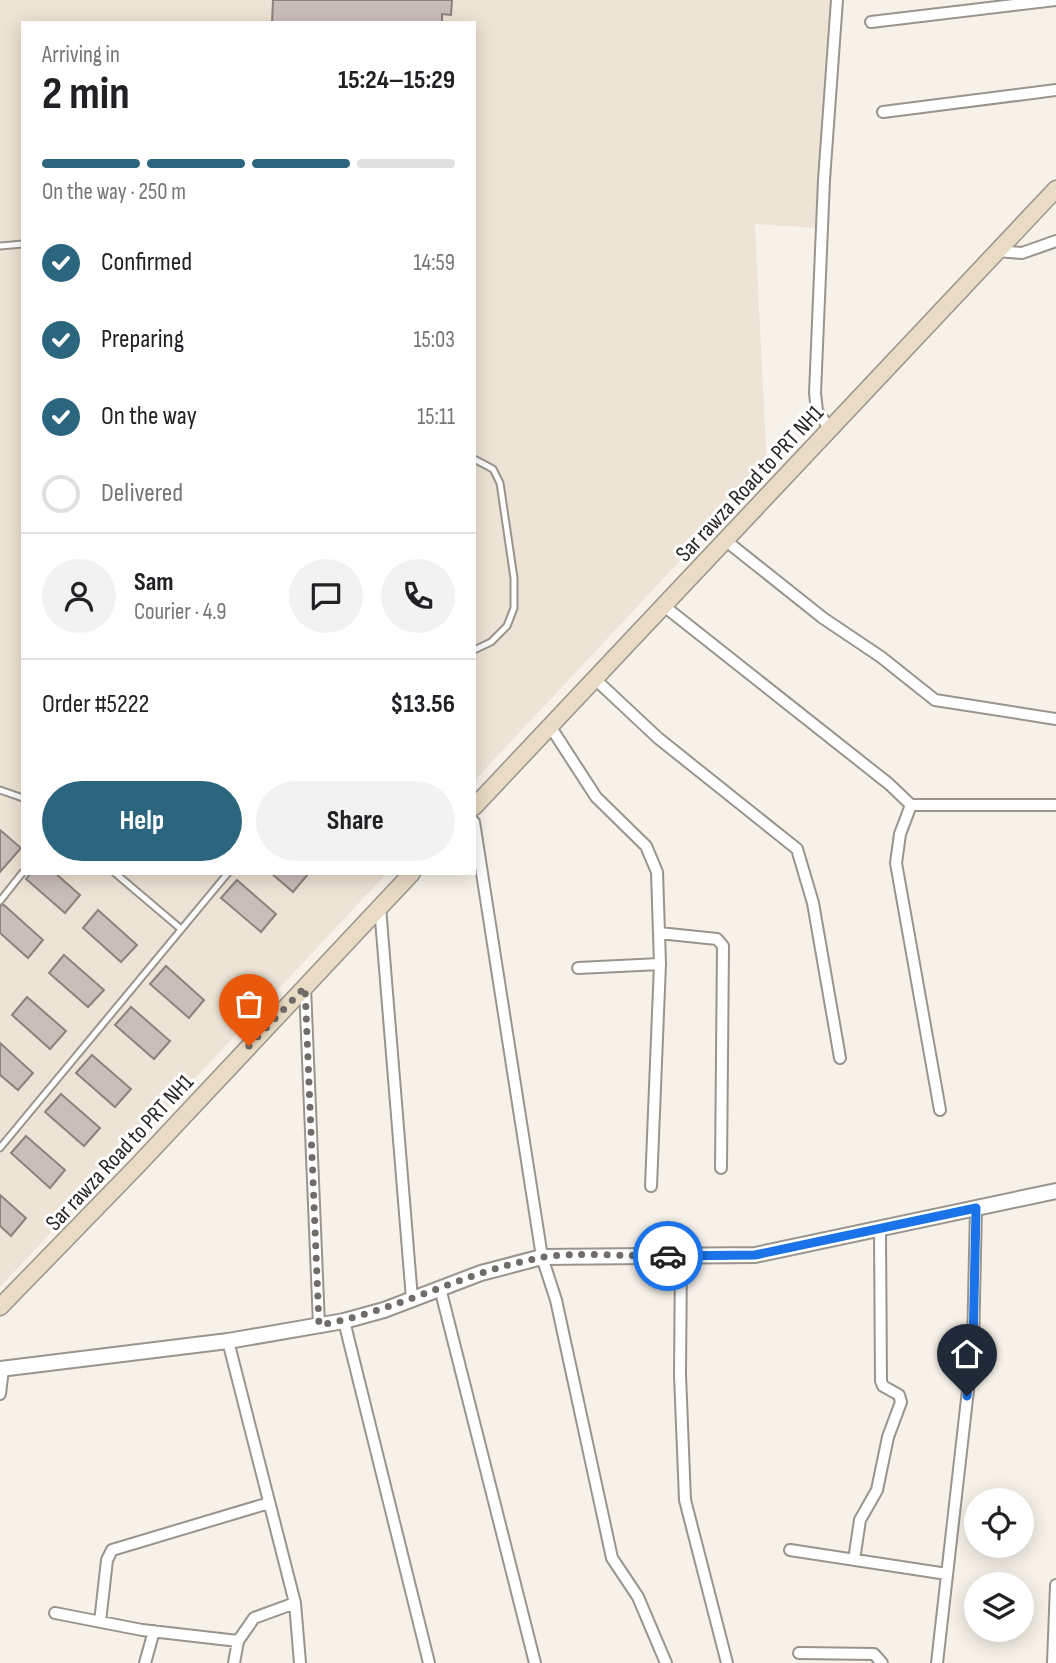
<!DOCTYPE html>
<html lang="en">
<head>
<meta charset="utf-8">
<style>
	:root { --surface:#fff; --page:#f2f2f2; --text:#202124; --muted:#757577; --line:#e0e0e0; --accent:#2b667e }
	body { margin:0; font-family:"Sofia Sans Condensed",sans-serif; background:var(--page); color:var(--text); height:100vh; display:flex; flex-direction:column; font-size:26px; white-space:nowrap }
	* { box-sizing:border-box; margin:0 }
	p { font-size:23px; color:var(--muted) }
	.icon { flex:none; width:38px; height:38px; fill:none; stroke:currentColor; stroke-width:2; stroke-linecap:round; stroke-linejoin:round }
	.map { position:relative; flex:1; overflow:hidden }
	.panel { position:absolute; left:21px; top:21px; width:455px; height:854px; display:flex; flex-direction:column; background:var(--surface); border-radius:0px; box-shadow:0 4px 18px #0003 }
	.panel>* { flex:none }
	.buttons { position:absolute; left:964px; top:1488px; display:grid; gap:14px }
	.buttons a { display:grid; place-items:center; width:70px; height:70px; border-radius:50%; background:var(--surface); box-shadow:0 4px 18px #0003; font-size:35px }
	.pin { position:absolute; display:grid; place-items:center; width:60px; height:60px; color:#fff; margin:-72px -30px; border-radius:50% 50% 50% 0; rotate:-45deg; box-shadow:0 0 7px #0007 }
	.pin .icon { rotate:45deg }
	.courier { position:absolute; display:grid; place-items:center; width:70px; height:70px; margin:-35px; border:5px solid #1a73e8; border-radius:50%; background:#fff; color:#222; box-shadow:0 2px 9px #0007 }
	.head em { font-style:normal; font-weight:700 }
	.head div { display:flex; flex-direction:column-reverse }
	.head { display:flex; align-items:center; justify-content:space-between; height:119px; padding:0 21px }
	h1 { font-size:46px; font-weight:700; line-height:52px }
	.bar { display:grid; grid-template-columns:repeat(4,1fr); gap:10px 7px; align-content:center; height:84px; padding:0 21px }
	.bar i { height:9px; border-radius:5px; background:var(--line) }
	.bar .on { background:var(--accent) }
	.bar p { grid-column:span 4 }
	.line { display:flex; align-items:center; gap:18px; padding:0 21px; border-top:2px solid var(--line) }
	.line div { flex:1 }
	.round { display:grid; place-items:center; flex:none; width:74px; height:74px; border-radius:37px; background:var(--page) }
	ol { padding:0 21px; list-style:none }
	li { display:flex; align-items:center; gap:21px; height:77px }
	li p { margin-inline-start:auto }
	li .icon { padding:7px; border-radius:50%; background:var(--accent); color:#fff; stroke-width:4 }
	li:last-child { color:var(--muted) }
	li i { width:38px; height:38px; border:4px solid var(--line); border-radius:50% }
	.button { display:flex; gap:14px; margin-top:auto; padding:14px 21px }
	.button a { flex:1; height:80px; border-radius:42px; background:var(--accent); color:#fff; font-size:28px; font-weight:700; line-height:80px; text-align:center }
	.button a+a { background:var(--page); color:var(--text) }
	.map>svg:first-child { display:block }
	.built { fill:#eee4d5 }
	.building { fill:#c9bfba; stroke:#8b827d; stroke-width:2 }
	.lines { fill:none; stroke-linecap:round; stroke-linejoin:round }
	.service-casing { stroke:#99948c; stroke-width:9 }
	.minor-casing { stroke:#99948c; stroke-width:14 }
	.tertiary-casing { stroke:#99948c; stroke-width:18 }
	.secondary-casing { stroke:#99948c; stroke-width:19 }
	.service { stroke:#fff; stroke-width:5 }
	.minor { stroke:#fff; stroke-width:10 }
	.tertiary { stroke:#fff; stroke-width:14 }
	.secondary { stroke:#e9dbc4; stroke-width:16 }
	.done { stroke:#706c67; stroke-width:7; stroke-dasharray:0 12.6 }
	.route { stroke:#1a73e8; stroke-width:9 }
	.labels { text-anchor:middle; stroke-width:6; stroke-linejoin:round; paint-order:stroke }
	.street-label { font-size:23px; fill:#272421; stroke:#fff }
</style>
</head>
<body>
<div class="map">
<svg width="1056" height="1663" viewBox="0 0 1056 1663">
	<rect width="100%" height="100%" fill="#f7f2e9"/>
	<path class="built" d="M 0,0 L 830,0 L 817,228 L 755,224 L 767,468 L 474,781 L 474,23 L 23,23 L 23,873 L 387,873 L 0,1287 Z"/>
	<path class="building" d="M 273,0 L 452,0 L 451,15 L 442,14 L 442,23 L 272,23 Z
		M 0,830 L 21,848 L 0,872 Z
		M 31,873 L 55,873 L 80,895 L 65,913 L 26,879 Z
		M 271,873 L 309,873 L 293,892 Z
		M 237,880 L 276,914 L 261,932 L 221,898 Z
		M 4,905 L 43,940 L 28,958 L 0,933 L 0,906 Z
		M 98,910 L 137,945 L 121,962 L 83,928 Z
		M 64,955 L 104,990 L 88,1007 L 49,973 Z
		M 166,966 L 204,1000 L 189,1018 L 150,984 Z
		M 27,997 L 66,1031 L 50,1049 L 12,1015 Z
		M 131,1007 L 170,1041 L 154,1059 L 115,1025 Z
		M 0,1043 L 33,1073 L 18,1090 L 0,1075 Z
		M 92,1055 L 131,1089 L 115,1107 L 76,1073 Z
		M 61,1094 L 100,1128 L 84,1146 L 45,1112 Z
		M 26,1136 L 65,1170 L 50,1188 L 11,1153 Z
		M 0,1195 L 26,1218 L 11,1236 L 0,1226 Z"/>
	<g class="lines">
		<defs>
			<path id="service" d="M 0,246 L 23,244
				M 474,459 L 493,469 L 500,483 L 514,578 L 514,608 L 507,626 L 491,642 L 474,650
				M 0,790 L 23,798
				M 115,873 L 181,929
				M 0,901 L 23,872
				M 0,1148 L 228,873"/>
			<path id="minor" d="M 871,22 L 1056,0
				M 883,112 L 1056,90
				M 997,251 L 1022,253 L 1056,241
				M 830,429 L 817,411 L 815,393 L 824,180 L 837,0
				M 725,540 L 823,618 L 881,657 L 935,700 L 1056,719
				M 664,606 L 889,784 L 911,805 L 900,834 L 896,863 L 940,1110
				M 595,679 L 658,738 L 797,849 L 813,903 L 840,1058
				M 550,726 L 596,797 L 646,846 L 657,872 L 660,964 L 651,1186
				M 911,805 L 1056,805
				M 474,822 L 542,1257 L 556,1300 L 612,1558 L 638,1597 L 666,1663
				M 380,907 L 412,1299
				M 659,933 L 717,939 L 723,946 L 721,1168
				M 578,968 L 660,964
				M 305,987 L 319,1325
				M 681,1255 L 680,1375 L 685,1500 L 727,1663
				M 440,1288 L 535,1663
				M 344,1321 L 429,1663
				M 228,1341 L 295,1603 L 300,1663
				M 0,1394 L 3,1369
				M 790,1550 L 947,1574
				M 854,1560 L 860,1520 L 877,1490 L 888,1437 L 901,1402 L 899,1395 L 883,1386 L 881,1381 L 880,1231
				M 55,1613 L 142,1630 L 238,1641 L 254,1618 L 295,1603
				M 100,1622 L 107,1560 L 112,1550 L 269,1503
				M 799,1653 L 874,1654 L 882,1663
				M 145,1663 L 154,1631
				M 234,1663 L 238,1641
				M 937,1663 L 973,1346 L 976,1208
				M 1053,1663 L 1056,1585"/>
			<path id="tertiary" d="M 0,1369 L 228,1341 L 344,1321 L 384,1310 L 481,1273 L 542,1257 L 755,1255 L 1056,1191"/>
			<path id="secondary" d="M 474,807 L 1056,189
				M 0,1307 L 138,1165 L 412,873"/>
		</defs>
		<use href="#service" class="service-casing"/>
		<use href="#minor" class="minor-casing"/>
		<use href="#tertiary" class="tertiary-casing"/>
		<use href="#secondary" class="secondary-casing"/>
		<use href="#service" class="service"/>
		<use href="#minor" class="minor"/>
		<use href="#tertiary" class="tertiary"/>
		<use href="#secondary" class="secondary"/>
	</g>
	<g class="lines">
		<path class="done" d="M 249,1046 L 305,987 L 319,1325 C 395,1312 463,1272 539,1258 C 574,1251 630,1257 668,1256"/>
		<path class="route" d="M 668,1256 L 755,1255 L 976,1208 L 973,1346 L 967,1396"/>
	</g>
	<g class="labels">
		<g class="street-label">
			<text transform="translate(749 483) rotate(-47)" y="8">Sar rawza Road to PRT NH1</text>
			<text transform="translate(119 1152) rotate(-47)" y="8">Sar rawza Road to PRT NH1</text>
		</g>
	</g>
</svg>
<div class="buttons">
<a><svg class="icon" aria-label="locate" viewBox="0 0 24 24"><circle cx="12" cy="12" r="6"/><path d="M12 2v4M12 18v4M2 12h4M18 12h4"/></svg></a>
<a><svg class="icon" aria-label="layers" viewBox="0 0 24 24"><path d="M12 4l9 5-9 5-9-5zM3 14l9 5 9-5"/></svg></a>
</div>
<div class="pin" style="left:249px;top:1046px;background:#ea580c"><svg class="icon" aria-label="bag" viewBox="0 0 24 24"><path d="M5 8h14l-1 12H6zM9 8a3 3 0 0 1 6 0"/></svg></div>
<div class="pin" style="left:967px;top:1396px;background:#1f2937"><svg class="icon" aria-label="home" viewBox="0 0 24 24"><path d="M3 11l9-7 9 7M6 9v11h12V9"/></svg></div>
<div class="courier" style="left:668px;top:1256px"><svg class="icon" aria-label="car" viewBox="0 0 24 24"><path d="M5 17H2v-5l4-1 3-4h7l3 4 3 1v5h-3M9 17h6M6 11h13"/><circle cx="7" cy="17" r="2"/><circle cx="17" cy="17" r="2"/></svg></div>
<section class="panel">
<div class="head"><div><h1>2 min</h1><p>Arriving in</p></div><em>15:24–15:29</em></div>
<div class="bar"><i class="on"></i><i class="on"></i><i class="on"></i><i></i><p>On the way · 250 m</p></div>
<ol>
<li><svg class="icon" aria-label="check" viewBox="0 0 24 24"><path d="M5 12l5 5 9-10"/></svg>Confirmed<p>14:59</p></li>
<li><svg class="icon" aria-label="check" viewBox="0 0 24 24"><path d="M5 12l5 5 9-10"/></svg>Preparing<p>15:03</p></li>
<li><svg class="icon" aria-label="check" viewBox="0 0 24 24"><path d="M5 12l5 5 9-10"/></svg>On the way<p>15:11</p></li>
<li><i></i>Delivered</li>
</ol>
<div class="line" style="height:126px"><a class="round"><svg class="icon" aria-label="person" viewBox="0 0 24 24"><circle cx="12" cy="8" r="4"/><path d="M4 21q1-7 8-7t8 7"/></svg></a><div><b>Sam</b><p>Courier · 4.9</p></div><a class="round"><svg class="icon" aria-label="chat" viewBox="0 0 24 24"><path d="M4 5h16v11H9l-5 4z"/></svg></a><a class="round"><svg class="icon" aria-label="phone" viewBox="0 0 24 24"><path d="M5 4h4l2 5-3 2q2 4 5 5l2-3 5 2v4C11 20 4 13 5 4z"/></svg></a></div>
<div class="line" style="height:91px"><div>Order #5222</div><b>$13.56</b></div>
<div class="button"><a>Help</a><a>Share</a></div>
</section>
</div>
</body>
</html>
